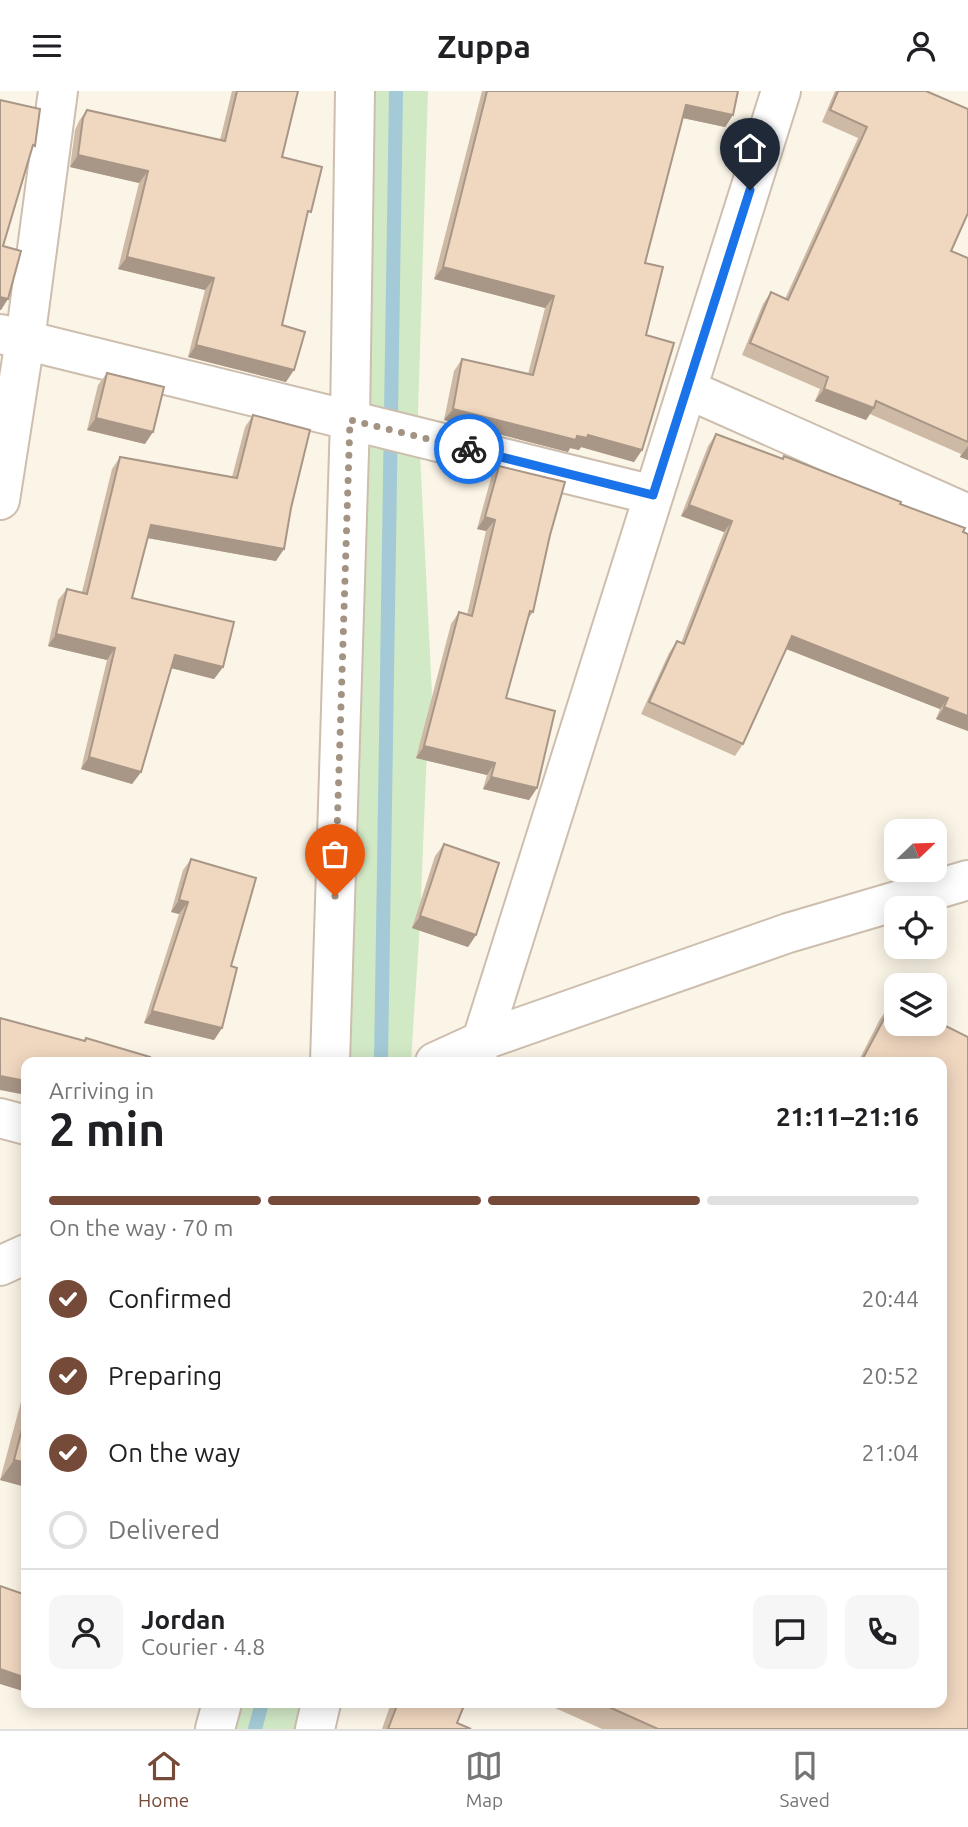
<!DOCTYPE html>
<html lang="en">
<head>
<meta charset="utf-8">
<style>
	:root { --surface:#fff; --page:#f6f6f6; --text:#202124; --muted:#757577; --line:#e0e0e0; --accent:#764a39 }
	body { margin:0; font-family:Ubuntu,sans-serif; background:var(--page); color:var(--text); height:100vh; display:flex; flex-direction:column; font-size:26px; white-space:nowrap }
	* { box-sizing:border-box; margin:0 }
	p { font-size:23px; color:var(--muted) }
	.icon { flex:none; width:38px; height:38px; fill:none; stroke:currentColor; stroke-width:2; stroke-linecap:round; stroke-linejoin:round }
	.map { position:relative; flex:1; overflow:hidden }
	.side { position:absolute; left:21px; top:966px; width:926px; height:651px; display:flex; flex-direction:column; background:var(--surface); border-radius:14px; box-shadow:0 4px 18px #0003 }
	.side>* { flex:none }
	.needle { width:46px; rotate:67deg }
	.buttons { position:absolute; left:884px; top:728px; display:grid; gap:14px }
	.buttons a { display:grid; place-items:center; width:63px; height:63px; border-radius:14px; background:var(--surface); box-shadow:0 4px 18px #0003; font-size:35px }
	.pin { position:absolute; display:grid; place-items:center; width:60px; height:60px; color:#fff; margin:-72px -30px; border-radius:50% 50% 50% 0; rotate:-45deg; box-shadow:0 0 7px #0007 }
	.pin .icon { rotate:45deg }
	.courier { position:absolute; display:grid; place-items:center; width:70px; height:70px; margin:-35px; border:5px solid #1a73e8; border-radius:50%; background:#fff; color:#222; box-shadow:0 2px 9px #0007 }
	.headline em { font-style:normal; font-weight:700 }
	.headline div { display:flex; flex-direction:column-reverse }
	.headline { display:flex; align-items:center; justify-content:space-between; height:119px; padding:0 28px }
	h1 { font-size:46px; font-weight:700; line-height:52px }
	.bar { display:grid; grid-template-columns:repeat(4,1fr); gap:10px 7px; align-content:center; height:84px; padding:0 28px }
	.bar i { height:9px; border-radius:5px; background:var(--line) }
	.bar .current { background:var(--accent) }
	.bar p { grid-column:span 4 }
	.line { display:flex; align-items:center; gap:18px; padding:0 28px; border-top:2px solid var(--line) }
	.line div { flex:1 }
	.round { display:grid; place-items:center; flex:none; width:74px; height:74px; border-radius:14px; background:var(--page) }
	ol { padding:0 28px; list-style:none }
	li { display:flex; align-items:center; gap:21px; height:77px }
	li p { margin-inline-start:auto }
	li .icon { padding:7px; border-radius:50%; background:var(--accent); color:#fff; stroke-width:4 }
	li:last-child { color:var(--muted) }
	li i { width:38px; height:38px; border:4px solid var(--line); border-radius:50% }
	header { display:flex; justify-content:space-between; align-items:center; height:91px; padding:0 28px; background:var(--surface); font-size:32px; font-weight:700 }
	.tab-bar { display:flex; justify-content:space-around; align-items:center; height:98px; border-top:2px solid var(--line); background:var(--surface); font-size:19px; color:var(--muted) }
	.tab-bar a { display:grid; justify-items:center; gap:4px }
	.tab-bar .current { color:var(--accent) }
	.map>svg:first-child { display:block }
	.green { fill:#d2e9c6 }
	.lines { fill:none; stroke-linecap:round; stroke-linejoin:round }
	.stream { stroke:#a3cad6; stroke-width:14 }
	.minor-casing { stroke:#cdbeae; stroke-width:42 }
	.minor { stroke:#fff; stroke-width:38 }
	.wall { fill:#ceb9a5 }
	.shaded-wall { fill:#a89686 }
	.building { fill:#f0d7c0; stroke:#a89686; stroke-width:2 }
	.done { stroke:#a39383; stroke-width:7; stroke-dasharray:0 12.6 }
	.route { stroke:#1a73e8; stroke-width:9 }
</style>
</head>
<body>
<header><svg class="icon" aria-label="menu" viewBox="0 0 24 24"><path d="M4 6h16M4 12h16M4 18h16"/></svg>Zuppa<svg class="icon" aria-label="person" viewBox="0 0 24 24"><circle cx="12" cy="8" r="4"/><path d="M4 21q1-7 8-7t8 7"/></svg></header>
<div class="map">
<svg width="968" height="1638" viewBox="0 0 968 1638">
	<rect width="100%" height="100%" fill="#fbf5e7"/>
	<path class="green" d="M 355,0 L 428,0 L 418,322 L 432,603 L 428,633 L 420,831 L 411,971 L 330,971 Z
		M 222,1612 L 321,1612 L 315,1638 L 216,1638 Z"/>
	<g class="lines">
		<path class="stream" d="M 381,971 L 396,0
			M 255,1638 L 262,1612"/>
		<defs>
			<path id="minor" d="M 0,243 L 653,404
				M 687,298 L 968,423
				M 0,409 L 25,249 L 58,0
				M 330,971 L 350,329 L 355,0
				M 435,971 L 481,950 L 788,842 L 968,789
				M 475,971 L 781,0
				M 0,1027 L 26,1034
				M 0,1175 L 26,1163
				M 215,1638 L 222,1612
				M 315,1638 L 321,1612"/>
		</defs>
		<use href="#minor" class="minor-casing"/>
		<use href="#minor" class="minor"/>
	</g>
	<path class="wall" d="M 232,0 L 298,0 L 282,66 L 307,126 L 282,234 L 286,291 L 188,266 L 205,199 L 118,178 L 139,92 L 70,76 L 75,39 L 79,30 L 87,19 L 220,49 Z
		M 482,0 L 738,0 L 733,24 L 725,36 L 683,27 L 645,172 L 646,244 L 642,359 L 634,371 L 581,356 L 579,359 L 570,357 L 568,361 L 444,329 L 454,280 L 462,268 L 528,283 L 545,217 L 434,188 Z
		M 835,0 L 926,0 L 951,160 L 968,167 L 968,369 L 960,366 L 961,363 L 870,323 L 866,329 L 815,310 L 820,298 L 742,264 L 763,213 L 771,201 L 785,208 L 858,47 L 822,31 Z
		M 107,282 L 145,353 L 87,339 L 98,294 Z
		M 253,324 L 276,470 L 147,447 L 132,507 L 223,576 L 214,588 L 171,577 L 141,681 L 132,693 L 81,678 L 107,569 L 48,555 L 58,509 L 67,498 L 82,501 L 112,378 L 120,366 L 232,386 L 245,336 Z
		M 716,343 L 782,368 L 784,365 L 900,413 L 968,443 L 968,640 L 936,628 L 940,618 L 786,558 L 743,653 L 735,665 L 641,623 L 669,562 L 677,550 L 681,552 L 724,441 L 681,425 L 708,355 Z
		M 499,375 L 550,444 L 533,521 L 528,528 L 506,607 L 537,697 L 529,709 L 483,698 L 487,684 L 416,667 L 451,533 L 459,521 L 467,524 L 486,440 L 477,438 L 491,387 Z
		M 444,753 L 476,844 L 468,856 L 412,837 L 435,765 Z
		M 191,768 L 231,875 L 222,937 L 214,949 L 144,932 L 179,823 L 171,821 L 183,779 Z
		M 894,909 L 896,910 L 896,933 L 934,933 L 934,929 L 968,946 L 968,1638 L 602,1638 L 544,1612 L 942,1612 L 942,971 L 858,971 L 880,928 Z
		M 26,1292 L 26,1396 L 0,1389 Z
		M 391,1612 L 465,1612 L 457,1632 L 471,1638 L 382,1638 Z"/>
	<path class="shaded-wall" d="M 686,14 L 733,24 L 725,36 L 678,26 Z
		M 78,64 L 148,80 L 139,92 L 70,76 Z
		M 127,166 L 214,187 L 205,199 L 118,178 Z
		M 443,176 L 554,205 L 545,217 L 434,188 Z
		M 0,206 L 8,208 L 1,219 L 0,219 Z
		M 196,254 L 294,279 L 286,291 L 188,266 Z
		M 824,298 L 874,317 L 866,329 L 815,310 Z
		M 453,318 L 577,345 L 588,344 L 642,359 L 634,371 L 581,356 L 579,359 L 570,357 L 568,361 L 444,329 Z
		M 96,327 L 153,341 L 145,353 L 87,339 Z
		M 968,355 L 968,369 L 960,366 Z
		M 689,414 L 732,430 L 724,441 L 681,425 Z
		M 485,426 L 495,429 L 486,440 L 477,438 Z
		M 151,434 L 284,458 L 276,470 L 142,446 Z
		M 56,543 L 115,557 L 107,569 L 48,555 Z
		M 792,545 L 948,607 L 940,618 L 784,557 Z
		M 175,564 L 223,576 L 214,588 L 167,576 Z
		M 944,616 L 968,625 L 968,640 L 936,628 Z
		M 424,655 L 495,672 L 487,684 L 416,667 Z
		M 89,666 L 141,681 L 132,693 L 81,678 Z
		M 491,686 L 537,697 L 529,709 L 483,698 Z
		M 179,809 L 188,811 L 179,823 L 171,821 Z
		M 420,825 L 476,844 L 468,856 L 412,837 Z
		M 152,920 L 222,937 L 214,949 L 144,932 Z
		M 0,985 L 26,990 L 26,1004 L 0,999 Z
		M 14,1369 L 26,1372 L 26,1396 L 0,1389 Z
		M 0,1578 L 26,1587 L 26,1601 L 0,1593 Z
		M 58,1612 L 77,1612 L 73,1617 Z"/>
	<path class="building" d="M 237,0 L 298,0 L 282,66 L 322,76 L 311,121 L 308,120 L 282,234 L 305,241 L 294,279 L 196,254 L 214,187 L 127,166 L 148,80 L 78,64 L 83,27 L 87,19 L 225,50 Z
		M 487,0 L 738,0 L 733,24 L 686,14 L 645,172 L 663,176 L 646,244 L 674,252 L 642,359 L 588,344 L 587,347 L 577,345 L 576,349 L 453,318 L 462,268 L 533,284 L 554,205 L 443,176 Z
		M 838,0 L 926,0 L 968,18 L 968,122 L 951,160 L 968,167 L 968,351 L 876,310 L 874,317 L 824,298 L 828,286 L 750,252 L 771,201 L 788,209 L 867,36 L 830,19 Z
		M 0,9 L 40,18 L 35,55 L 33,54 L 3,155 L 21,160 L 8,208 L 0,206 Z
		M 107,282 L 164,296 L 153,341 L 96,327 Z
		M 253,324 L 310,339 L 291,417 L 284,458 L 151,434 L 132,507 L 234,531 L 223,576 L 175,564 L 141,681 L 89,666 L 115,557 L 56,543 L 67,498 L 87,503 L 120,366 L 237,387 Z
		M 716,343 L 783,368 L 784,365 L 901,411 L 900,413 L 965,437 L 963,441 L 968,443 L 968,625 L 944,616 L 948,607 L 792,545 L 743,653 L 649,611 L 677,550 L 684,553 L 732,430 L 689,414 Z
		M 499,375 L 565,391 L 550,444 L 533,521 L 530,520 L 506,607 L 555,620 L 537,697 L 491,686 L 495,672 L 424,655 L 459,521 L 472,525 L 495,429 L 485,426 Z
		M 444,753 L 499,772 L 476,844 L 420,825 Z
		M 191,768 L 256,787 L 231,875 L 237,877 L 222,937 L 152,920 L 188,811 L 179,809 Z
		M 894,909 L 896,910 L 896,933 L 934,933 L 934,929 L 968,946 L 968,1638 L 658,1638 L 600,1612 L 942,1612 L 942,971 L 861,971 Z
		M 0,927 L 85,950 L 86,947 L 150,966 L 149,971 L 26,971 L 26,990 L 0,985 Z
		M 26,1323 L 26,1372 L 14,1369 Z
		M 0,1495 L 23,1503 L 24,1500 L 26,1501 L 26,1587 L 0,1578 Z
		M 398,1612 L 465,1612 L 457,1632 L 471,1638 L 388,1638 Z"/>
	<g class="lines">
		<path class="done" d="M 335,805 L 350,329 L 469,358"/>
		<path class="route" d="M 469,358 L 653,404 L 750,99"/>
	</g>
</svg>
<div class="buttons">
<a><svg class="needle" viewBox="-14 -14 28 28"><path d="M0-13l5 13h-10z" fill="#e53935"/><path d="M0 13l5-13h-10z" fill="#757577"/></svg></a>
<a><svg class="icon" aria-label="locate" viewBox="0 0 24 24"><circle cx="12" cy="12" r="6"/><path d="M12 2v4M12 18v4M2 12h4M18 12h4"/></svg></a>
<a><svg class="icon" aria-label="layers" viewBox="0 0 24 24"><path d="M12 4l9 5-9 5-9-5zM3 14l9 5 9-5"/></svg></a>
</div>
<div class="pin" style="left:335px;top:805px;background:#ea580c"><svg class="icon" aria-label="bag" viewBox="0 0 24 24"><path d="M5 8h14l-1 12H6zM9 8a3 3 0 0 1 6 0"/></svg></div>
<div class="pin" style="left:750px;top:99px;background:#1f2937"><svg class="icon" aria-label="home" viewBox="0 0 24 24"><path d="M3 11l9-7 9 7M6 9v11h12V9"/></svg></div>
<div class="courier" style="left:469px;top:358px"><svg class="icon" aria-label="bike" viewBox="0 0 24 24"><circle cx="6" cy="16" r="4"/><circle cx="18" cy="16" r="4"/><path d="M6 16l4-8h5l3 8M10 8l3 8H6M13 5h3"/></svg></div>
<section class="side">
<div class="headline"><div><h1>2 min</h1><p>Arriving in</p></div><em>21:11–21:16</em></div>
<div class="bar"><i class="current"></i><i class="current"></i><i class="current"></i><i></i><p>On the way · 70 m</p></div>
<ol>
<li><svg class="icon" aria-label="check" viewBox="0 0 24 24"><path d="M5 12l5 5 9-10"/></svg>Confirmed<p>20:44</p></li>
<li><svg class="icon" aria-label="check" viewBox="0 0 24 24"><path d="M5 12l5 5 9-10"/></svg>Preparing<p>20:52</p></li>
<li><svg class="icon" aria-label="check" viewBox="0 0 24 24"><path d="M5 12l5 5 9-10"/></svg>On the way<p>21:04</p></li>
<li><i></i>Delivered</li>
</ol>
<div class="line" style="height:126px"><a class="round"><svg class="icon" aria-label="person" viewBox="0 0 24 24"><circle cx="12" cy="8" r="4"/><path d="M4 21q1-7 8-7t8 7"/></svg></a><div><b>Jordan</b><p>Courier · 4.8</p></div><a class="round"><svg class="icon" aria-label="chat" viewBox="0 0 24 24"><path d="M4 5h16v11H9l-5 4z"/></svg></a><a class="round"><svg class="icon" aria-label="phone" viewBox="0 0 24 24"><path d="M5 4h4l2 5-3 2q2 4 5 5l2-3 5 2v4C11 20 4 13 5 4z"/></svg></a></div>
</section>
</div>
<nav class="tab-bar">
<a class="current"><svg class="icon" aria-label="home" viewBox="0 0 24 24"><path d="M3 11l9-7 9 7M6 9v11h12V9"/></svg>Home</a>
<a><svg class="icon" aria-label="map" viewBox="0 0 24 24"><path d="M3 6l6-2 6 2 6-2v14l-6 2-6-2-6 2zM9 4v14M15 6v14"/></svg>Map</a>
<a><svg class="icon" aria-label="saved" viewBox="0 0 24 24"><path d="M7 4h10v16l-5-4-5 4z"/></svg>Saved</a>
</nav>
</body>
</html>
